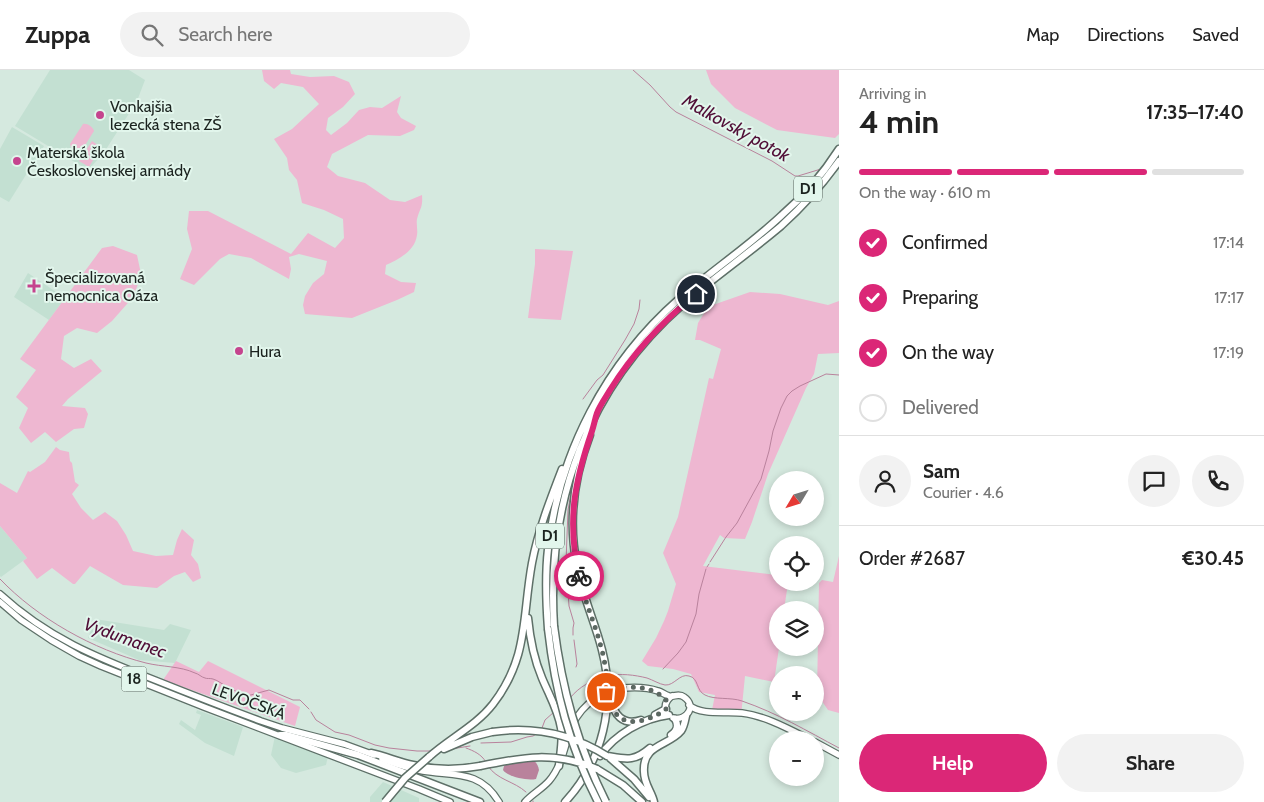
<!DOCTYPE html>
<html lang="en">
<head>
<meta charset="utf-8">
<style>
	:root { --surface:#fff; --page:#f2f2f2; --text:#222; --muted:#767676; --line:#e0e0e0; --accent:#db2777 }
	body { margin:0; font-family:Cabin,sans-serif; background:var(--page); color:var(--text); height:100vh; display:flex; flex-direction:column; font-size:19px; white-space:nowrap }
	* { box-sizing:border-box; margin:0 }
	p { font-size:16px; color:var(--muted) }
	.icon { flex:none; width:28px; height:28px; fill:none; stroke:currentColor; stroke-width:2; stroke-linecap:round; stroke-linejoin:round }
	.map { position:relative; flex:1; overflow:hidden }
	.sheet { display:flex; flex-direction:column; background:var(--surface); width:425px }
	.sheet>* { flex:none }
	.needle { width:32px; rotate:232deg }
	.fabs { position:absolute; left:769px; top:401px; display:grid; gap:10px }
	.fabs a { display:grid; place-items:center; width:55px; height:55px; border-radius:50%; background:var(--surface); box-shadow:0 2px 8px #0003; font-size:25px }
	.pin { position:absolute; display:grid; place-items:center; width:42px; height:42px; color:#fff; margin:-21px; border:2px solid #fff; border-radius:50%; box-shadow:0 1px 5px #0007 }
	.courier { position:absolute; display:grid; place-items:center; width:50px; height:50px; margin:-25px; border:4px solid #db2777; border-radius:50%; background:#fff; color:#222; box-shadow:0 1px 6px #0007 }
	.headline em { font-style:normal; font-weight:700 }
	.headline div { display:flex; flex-direction:column-reverse }
	.headline { display:flex; align-items:center; justify-content:space-between; height:85px; padding:0 20px }
	h1 { font-size:32px; font-weight:700; line-height:38px }
	.bar { display:grid; grid-template-columns:repeat(4,1fr); gap:8px 5px; align-content:center; height:60px; padding:0 20px }
	.bar i { height:6px; border-radius:4px; background:var(--line) }
	.bar .selected { background:var(--accent) }
	.bar p { grid-column:span 4 }
	.line { display:flex; align-items:center; gap:12px; padding:0 20px; border-top:1px solid var(--line) }
	.line div { flex:1 }
	.round { display:grid; place-items:center; flex:none; width:52px; height:52px; border-radius:26px; background:var(--page) }
	ol { padding:0 20px; list-style:none }
	li { display:flex; align-items:center; gap:15px; height:55px }
	li p { margin-inline-start:auto }
	li .icon { padding:5px; border-radius:50%; background:var(--accent); color:#fff; stroke-width:4 }
	li:last-child { color:var(--muted) }
	li i { width:28px; height:28px; border:2px solid var(--line); border-radius:50% }
	.cta { display:flex; gap:10px; margin-top:auto; padding:10px 20px }
	.cta a { flex:1; height:58px; border-radius:30px; background:var(--accent); color:#fff; font-size:20px; font-weight:700; line-height:58px; text-align:center }
	.cta a+a { background:var(--page); color:var(--text) }
	header { display:flex; align-items:center; gap:30px; box-sizing:border-box; height:70px; padding:0 25px; background:var(--surface); border-bottom:1px solid var(--line) }
	header strong { font-size:24px }
	nav { display:flex; gap:28px; margin-inline-start:auto; font-size:18px }
	.search { width:350px; height:45px; background:var(--page); display:flex; align-items:center; gap:12px; box-sizing:border-box; padding:0 18px; border-radius:28px; color:var(--muted); font-size:19px }
	main { display:flex; flex:1; min-height:0 }
	.map>svg:first-child { display:block }
	.built { fill:#c3e0d2 }
	.green { fill:#eeb7d1 }
	.water { fill:#b9829c }
	.lines { fill:none; stroke-linecap:round; stroke-linejoin:round }
	.stream { stroke:#b9829c; stroke-width:1 }
	.major-casing { stroke:#5e7068; stroke-width:8 }
	.highway-casing { stroke:#5e7068; stroke-width:9 }
	.major { stroke:#fff; stroke-width:5.5 }
	.highway { stroke:#fff; stroke-width:6 }
	.major-bridge-casing { stroke:#5e7068; stroke-width:8; stroke-linecap:butt }
	.highway-bridge-casing { stroke:#5e7068; stroke-width:9; stroke-linecap:butt }
	.major-bridge { stroke:#fff; stroke-width:5.5 }
	.highway-bridge { stroke:#fff; stroke-width:6 }
	.done { stroke:#5c6862; stroke-width:5; stroke-dasharray:0 9 }
	.route { stroke:#db2777; stroke-width:6 }
	.poi-dot { fill:#c5448e; stroke:#e2f6ec; stroke-width:2 }
	.labels { text-anchor:middle; stroke-width:4; stroke-linejoin:round; paint-order:stroke }
	.shield { fill:#e2f6ec; stroke:#57625c; stroke-width:1 }
	.shield-label { font-size:15px; font-weight:bold; fill:#1b231f }
	.poi-label { font-size:16px; fill:#1b231f; stroke:#e2f6ec; text-anchor:start }
	.street-label { font-size:16px; fill:#1b231f; stroke:#e2f6ec }
	.water-label { font-size:18px; font-style:italic; fill:#500d36; stroke:#e2f6ec }
</style>
</head>
<body>
<header>
<strong>Zuppa</strong>
<div class="search"><svg class="icon" aria-label="search" viewBox="0 0 24 24"><circle cx="10" cy="10" r="6"/><path d="M15 15l6 6"/></svg>Search here</div>
<nav><a>Map</a><a>Directions</a><a>Saved</a></nav>
</header>
<main>
<div class="map">
<svg width="839" height="732" viewBox="0 0 839 732">
	<rect width="100%" height="100%" fill="#d5e9df"/>
	<path class="built" d="M 50,0 L 129,0 L 145,10 L 137,31 L 103,84 L 88,100 L 15,56 Z
		M 12,57 L 44,76 L 9,132 L 0,127 L 0,79 Z
		M 28,203 L 65,228 L 49,250 L 14,227 Z
		M 0,456 L 27,488 L 1,507 L 0,506 Z
		M 95,549 L 164,560 L 170,554 L 191,560 L 175,593 L 139,590 L 88,568 Z
		M 197,640 L 243,657 L 234,686 L 205,673 L 179,654 L 181,650 L 195,660 L 201,645 L 196,643 Z
		M 275,666 L 328,686 L 326,695 L 296,703 L 281,698 L 271,685 Z
		M 383,712 L 419,728 L 419,732 L 370,732 L 370,727 Z"/>
	<path class="green" d="M 262,0 L 290,0 L 291,4 L 310,7 L 334,6 L 349,12 L 355,24 L 343,37 L 328,48 L 326,60 L 331,65 L 347,53 L 359,40 L 370,37 L 382,38 L 401,26 L 397,42 L 401,48 L 416,56 L 414,60 L 400,66 L 368,65 L 332,84 L 327,97 L 338,106 L 365,113 L 390,130 L 405,132 L 422,125 C 423,138 420,138 417,149 C 416,154 418,160 417,165 C 415,181 399,189 386,195 L 385,204 L 401,212 L 416,213 L 414,222 L 397,230 L 352,248 L 305,244 L 303,235 L 305,226 L 313,213 L 324,204 L 327,191 L 299,184 L 289,187 L 291,199 L 289,209 L 251,188 L 229,184 L 220,189 L 194,215 L 180,209 L 192,179 L 187,159 L 189,141 L 208,141 L 291,184 L 308,163 L 335,178 L 344,168 L 343,149 L 324,140 L 302,133 L 297,110 L 289,100 L 287,88 L 274,69 L 292,59 L 319,34 L 303,17 L 281,13 L 274,19 L 264,11 Z
		M 706,0 L 839,0 L 839,64 L 835,68 L 777,60 L 735,38 L 711,14 Z
		M 83,54 C 87,53 93,57 94,61 L 82,80 L 78,81 L 71,77 L 70,74 Z
		M 92,71 L 101,77 L 89,97 L 79,91 Z
		M 113,176 L 137,185 L 141,204 L 134,226 L 112,251 L 97,263 L 77,258 L 64,266 L 61,289 L 74,298 L 91,289 L 102,301 L 68,329 L 62,336 L 85,338 L 88,344 L 84,358 L 74,359 L 56,372 L 45,362 L 31,373 L 19,358 L 28,338 L 16,327 L 36,300 L 20,289 L 102,178 Z
		M 535,179 L 573,181 L 561,250 L 528,248 L 535,194 Z
		M 750,222 L 780,224 L 828,235 L 839,231 L 839,283 L 818,284 L 814,304 L 806,318 L 768,404 L 752,452 L 745,469 L 724,468 L 720,465 L 703,496 L 777,505 L 778,512 L 788,513 L 784,540 L 778,540 L 778,578 L 779,578 L 774,612 L 745,606 L 741,646 L 712,640 L 715,625 L 699,622 L 691,604 L 673,599 L 648,596 L 642,591 L 656,568 L 664,551 L 668,541 L 676,514 L 663,483 L 678,447 L 709,308 L 713,309 L 721,279 L 700,270 L 695,270 L 698,253 L 706,240 L 710,236 Z
		M 56,377 L 60,380 L 69,382 L 70,391 L 72,393 L 75,412 L 79,415 L 72,424 L 81,438 L 93,450 L 105,442 L 117,451 L 126,465 L 133,481 L 156,486 L 173,485 L 177,470 L 182,459 L 194,470 L 191,485 L 198,494 L 201,508 L 193,512 L 185,502 L 174,506 L 157,518 L 123,515 L 90,496 L 75,514 L 73,514 L 52,498 L 37,509 L 23,491 L 27,488 L 0,456 L 0,413 L 17,423 L 28,401 L 30,402 L 45,392 Z
		M 839,486 L 839,643 L 828,640 L 817,624 L 819,513 L 822,510 L 833,512 Z
		M 176,591 L 199,602 L 208,591 L 300,637 L 295,656 L 163,610 Z"/>
	<path class="water" d="M 531,690 C 536,691 538,695 539,700 L 536,709 C 527,711 508,707 503,700 L 504,696 L 507,694 Z"/>
	<g class="lines">
		<path class="stream" d="M 633,0 L 650,15 L 670,37 L 676,42 L 772,91 L 795,106 L 798,106 L 821,99
			M 583,329 L 597,310 L 603,305 L 625,270 L 634,254 L 639,239 L 640,230
			M 571,423 L 568,440 L 566,492 L 569,536 L 574,553 L 573,558 L 573,565
			M 710,492 L 726,467 L 737,453 L 761,409 L 769,381 L 773,361 L 781,338 L 787,326 L 792,321 L 800,316 L 826,304 L 839,305
			M 707,497 L 709,494
			M 0,509 C 37,548 94,580 146,593 C 162,597 180,596 195,603 C 199,604 201,607 205,608 C 207,609 210,608 213,609 C 217,610 222,614 226,616
			M 574,570 L 577,594 L 576,597
			M 663,599 L 678,583 L 686,572 L 696,544 L 699,524 L 706,499
			M 609,606 C 620,603 635,605 647,608 C 653,610 659,614 665,615 C 674,616 680,603 689,606 C 699,608 696,621 705,625 C 714,630 731,627 742,631 C 777,643 807,661 839,678
			M 231,619 L 247,626 L 269,620 L 293,630 L 300,630 L 309,639
			M 570,628 C 579,617 591,610 605,607
			M 311,642 L 316,650 L 335,662 L 349,665 L 375,675 L 389,678 L 417,681 L 433,681
			M 542,658 L 545,650 L 554,642
			M 481,673 L 511,672 L 527,667 L 533,666 L 538,663
			M 466,678 C 474,681 481,684 486,692
			M 451,679 L 470,676
			M 488,696 C 497,710 514,711 526,722
			M 533,731 L 533,732"/>
		<defs>
			<path id="major" d="M 0,524 C 48,568 96,587 155,610 C 190,624 226,638 261,651 L 282,658 L 344,674 L 374,685
				M 0,532 L 21,550 L 51,570 L 79,586 L 101,596 L 204,637 L 419,719 L 450,732
				M 623,618 C 634,617 647,617 658,621 C 662,622 665,625 669,626 C 674,627 679,623 684,627 C 697,636 687,651 673,648
				M 689,635 C 701,646 727,641 742,643 C 766,646 789,659 811,670
				M 666,642 C 664,635 666,630 672,626
				M 815,672 L 839,685
				M 382,689 C 396,694 409,699 423,701 C 455,706 480,700 499,732
				M 525,732 C 532,724 542,719 549,711 C 562,696 565,675 571,657 C 577,645 585,635 596,628"/>
			<path id="highway" d="M 528,548 C 530,569 534,589 542,608 C 549,625 558,640 561,658 C 563,671 560,684 559,696
				M 554,556 C 546,431 588,317 683,234 C 715,207 749,183 781,156 C 803,136 822,115 839,91
				M 548,559 C 546,532 545,505 548,479 C 559,383 606,293 679,229 C 713,200 750,175 782,145 C 804,126 823,104 839,79
				M 611,627 C 613,645 623,656 641,650
				M 655,645 L 666,639
				M 280,665 L 286,665 L 358,685 L 480,732
				M 671,665 C 677,661 679,656 675,649
				M 444,679 L 472,667 L 492,662
				M 371,683 C 385,686 399,692 413,695 C 435,700 458,700 480,696
				M 600,686 C 614,665 643,648 669,645
				M 607,686 C 626,689 634,692 650,678
				M 429,687 C 450,668 476,656 493,634 C 529,587 522,547 532,493 C 538,461 550,430 562,399
				M 610,688 L 634,709 L 649,727
				M 597,699 L 623,715 L 642,732
				M 565,732 C 603,691 616,634 602,580 C 595,552 582,525 577,496 C 568,452 574,407 590,365
				M 654,732 C 652,722 644,714 644,702 C 642,674 669,676 681,661 C 684,657 685,651 686,646"/>
		</defs>
		<use href="#major" class="major-casing"/>
		<use href="#highway" class="highway-casing"/>
		<use href="#major" class="major"/>
		<use href="#highway" class="highway"/>
		<defs>
			<path id="major-bridge" d="M 596,628 L 606,622 L 623,618"/>
			<path id="highway-bridge" d="M 554,556 C 562,619 577,674 606,732
				M 548,559 C 555,621 569,676 598,732
				M 492,662 C 533,656 572,664 607,686
				M 480,696 C 523,687 555,681 597,699
				M 385,732 L 405,708 L 429,687"/>
		</defs>
		<use href="#major-bridge" class="major-bridge-casing"/>
		<use href="#highway-bridge" class="highway-bridge-casing"/>
		<use href="#major-bridge" class="major-bridge"/>
		<use href="#highway-bridge" class="highway-bridge"/>
	</g>
	<g class="lines">
		<path class="done" d="M 579,506 C 584,530 595,553 601,577 C 605,590 606,605 610,618 C 612,628 611,640 619,647 C 631,657 655,648 666,639 L 666,630 C 650,614 626,615 606,622"/>
		<path class="route" d="M 579,506 C 567,451 574,413 592,361 C 594,355 595,349 597,343 C 600,335 606,327 610,320 C 633,283 663,251 696,224"/>
	</g>
	<g class="poi-dot">
		<circle cx="100" cy="45" r="5"/>
		<circle cx="17" cy="91" r="5"/>
		<path d="M31.5 208.5h5v5h5v5h-5v5h-5v-5h-5v-5h5z"/>
		<circle cx="239" cy="281" r="5"/>
	</g>
	<g class="labels">
		<g class="shield">
			<rect x="794" y="106.5" width="28" height="25" rx="4"/>
			<rect x="536" y="453.5" width="28" height="25" rx="4"/>
			<rect x="121.5" y="596.5" width="25" height="25" rx="4"/>
		</g>
		<g class="shield-label">
			<text x="808" y="124">D1</text>
			<text x="550" y="471">D1</text>
			<text x="134" y="614">18</text>
		</g>
		<g class="poi-label">
			<text x="110" y="42">Vonkajšia<tspan x="110" dy="18">lezecká stena ZŠ</tspan></text>
			<text x="27" y="88">Materská škola<tspan x="27" dy="18">Československej armády</tspan></text>
			<text x="45" y="213">Špecializovaná<tspan x="45" dy="18">nemocnica Oáza</tspan></text>
			<text x="249" y="287">Hura</text>
		</g>
		<g class="street-label">
			<text transform="translate(249 631) rotate(20)" y="6">LEVOČSKÁ</text>
		</g>
		<g class="water-label">
			<text transform="translate(736 58) rotate(29)" y="6">Malkovský potok</text>
			<text transform="translate(125 568) rotate(20)" y="6">Vydumanec</text>
		</g>
	</g>
</svg>
<div class="fabs">
<a><svg class="needle" viewBox="-14 -14 28 28"><path d="M0-13l5 13h-10z" fill="#e53935"/><path d="M0 13l5-13h-10z" fill="#767676"/></svg></a>
<a><svg class="icon" aria-label="locate" viewBox="0 0 24 24"><circle cx="12" cy="12" r="6"/><path d="M12 2v4M12 18v4M2 12h4M18 12h4"/></svg></a>
<a><svg class="icon" aria-label="layers" viewBox="0 0 24 24"><path d="M12 4l9 5-9 5-9-5zM3 14l9 5 9-5"/></svg></a>
<a>+</a>
<a>−</a>
</div>
<div class="pin" style="left:606px;top:622px;background:#ea580c"><svg class="icon" aria-label="bag" viewBox="0 0 24 24"><path d="M5 8h14l-1 12H6zM9 8a3 3 0 0 1 6 0"/></svg></div>
<div class="pin" style="left:696px;top:224px;background:#1f2937"><svg class="icon" aria-label="home" viewBox="0 0 24 24"><path d="M3 11l9-7 9 7M6 9v11h12V9"/></svg></div>
<div class="courier" style="left:579px;top:506px"><svg class="icon" aria-label="bike" viewBox="0 0 24 24"><circle cx="6" cy="16" r="4"/><circle cx="18" cy="16" r="4"/><path d="M6 16l4-8h5l3 8M10 8l3 8H6M13 5h3"/></svg></div>
</div>
<section class="sheet">
<div class="headline"><div><h1>4 min</h1><p>Arriving in</p></div><em>17:35–17:40</em></div>
<div class="bar"><i class="selected"></i><i class="selected"></i><i class="selected"></i><i></i><p>On the way · 610 m</p></div>
<ol>
<li><svg class="icon" aria-label="check" viewBox="0 0 24 24"><path d="M5 12l5 5 9-10"/></svg>Confirmed<p>17:14</p></li>
<li><svg class="icon" aria-label="check" viewBox="0 0 24 24"><path d="M5 12l5 5 9-10"/></svg>Preparing<p>17:17</p></li>
<li><svg class="icon" aria-label="check" viewBox="0 0 24 24"><path d="M5 12l5 5 9-10"/></svg>On the way<p>17:19</p></li>
<li><i></i>Delivered</li>
</ol>
<div class="line" style="height:90px"><a class="round"><svg class="icon" aria-label="person" viewBox="0 0 24 24"><circle cx="12" cy="8" r="4"/><path d="M4 21q1-7 8-7t8 7"/></svg></a><div><b>Sam</b><p>Courier · 4.6</p></div><a class="round"><svg class="icon" aria-label="chat" viewBox="0 0 24 24"><path d="M4 5h16v11H9l-5 4z"/></svg></a><a class="round"><svg class="icon" aria-label="phone" viewBox="0 0 24 24"><path d="M5 4h4l2 5-3 2q2 4 5 5l2-3 5 2v4C11 20 4 13 5 4z"/></svg></a></div>
<div class="line" style="height:65px"><div>Order #2687</div><b>€30.45</b></div>
<div class="cta"><a>Help</a><a>Share</a></div>
</section>
</main>
</body>
</html>
